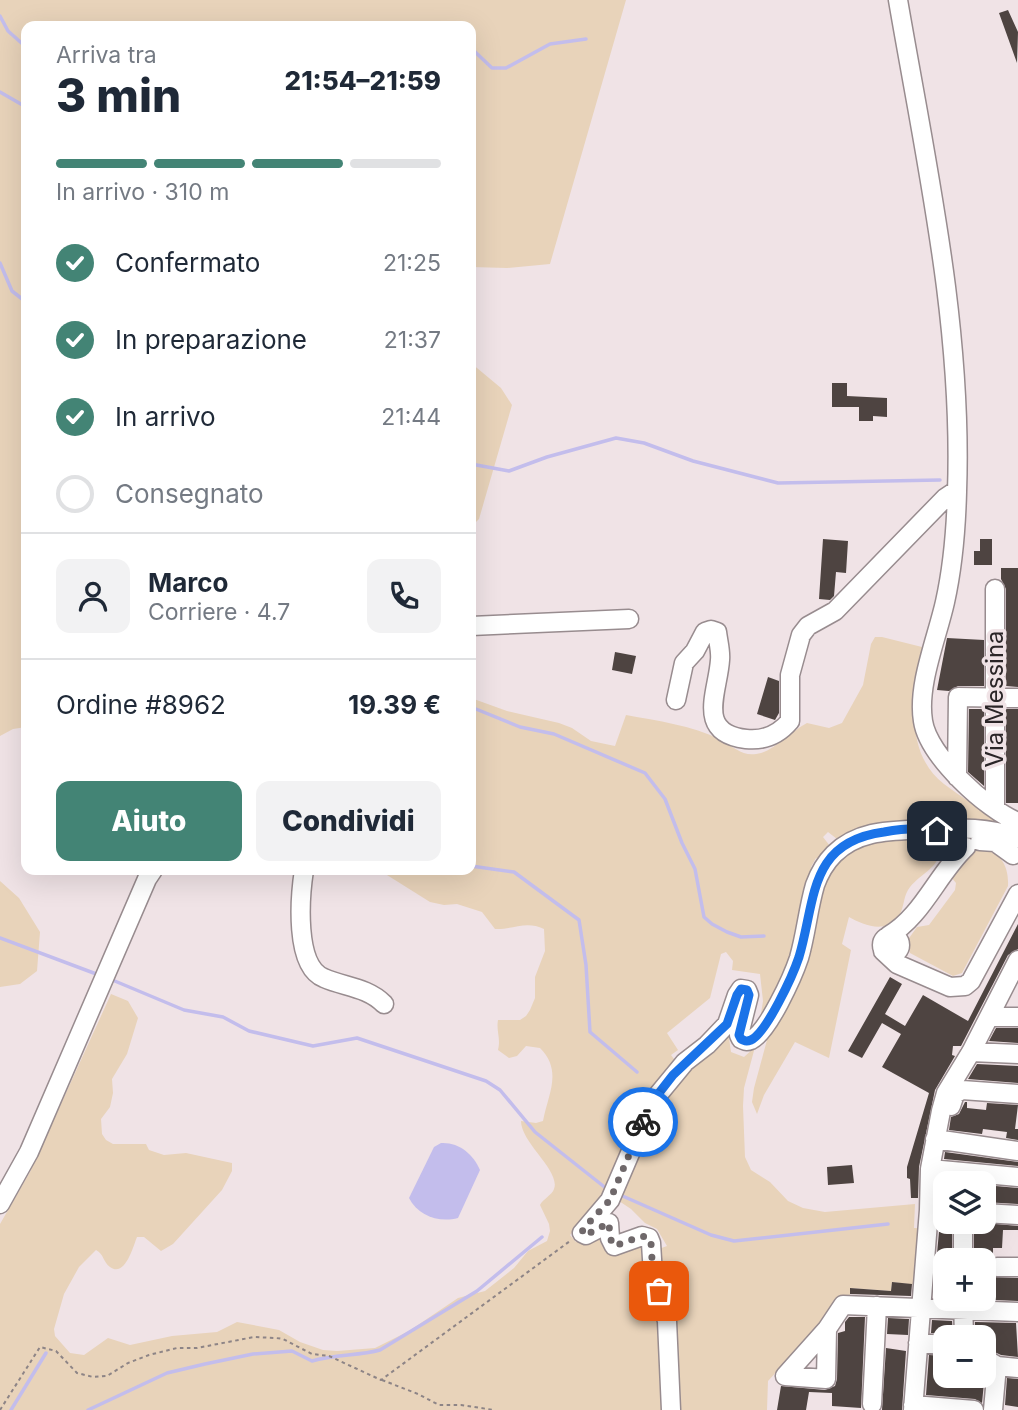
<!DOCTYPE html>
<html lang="it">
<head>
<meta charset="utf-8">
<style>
	:root { --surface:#fff; --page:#f2f2f3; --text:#1f2937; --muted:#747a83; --line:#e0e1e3; --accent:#438475 }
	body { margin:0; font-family:Inter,sans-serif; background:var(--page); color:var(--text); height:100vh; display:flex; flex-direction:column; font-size:26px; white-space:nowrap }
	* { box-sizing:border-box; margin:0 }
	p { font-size:23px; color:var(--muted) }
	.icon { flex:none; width:38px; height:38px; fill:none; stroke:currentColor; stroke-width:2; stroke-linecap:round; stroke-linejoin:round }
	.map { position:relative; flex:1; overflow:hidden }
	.side { position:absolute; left:21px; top:21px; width:455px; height:854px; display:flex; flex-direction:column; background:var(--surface); border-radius:14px; box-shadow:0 7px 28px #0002 }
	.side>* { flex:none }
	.tools { position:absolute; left:933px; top:1171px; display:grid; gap:14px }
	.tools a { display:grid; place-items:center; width:63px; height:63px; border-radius:14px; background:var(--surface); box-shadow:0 7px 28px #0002; font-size:35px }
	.pin { position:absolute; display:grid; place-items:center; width:60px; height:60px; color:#fff; margin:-30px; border-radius:14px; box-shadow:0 4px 10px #0006 }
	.courier { position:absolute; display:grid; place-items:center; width:70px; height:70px; margin:-35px; border:5px solid #1a73e8; border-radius:50%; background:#fff; color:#222; box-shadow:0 2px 9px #0007 }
	.headline em { font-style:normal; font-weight:800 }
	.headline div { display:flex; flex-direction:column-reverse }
	.headline { display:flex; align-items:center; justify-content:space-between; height:119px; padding:0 35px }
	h1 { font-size:46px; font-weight:800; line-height:52px }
	.bar { display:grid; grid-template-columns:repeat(4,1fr); gap:10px 7px; align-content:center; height:84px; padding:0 35px }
	.bar i { height:9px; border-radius:5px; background:var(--line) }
	.bar .selected { background:var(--accent) }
	.bar p { grid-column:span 4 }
	.line { display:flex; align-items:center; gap:18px; padding:0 35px; border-top:2px solid var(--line) }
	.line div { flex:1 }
	.round { display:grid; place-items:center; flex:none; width:74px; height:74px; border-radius:14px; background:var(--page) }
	ol { padding:0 35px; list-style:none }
	li { display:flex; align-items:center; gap:21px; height:77px }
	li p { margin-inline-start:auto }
	li .icon { padding:7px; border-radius:50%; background:var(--accent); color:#fff; stroke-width:4 }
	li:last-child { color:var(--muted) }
	li i { width:38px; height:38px; border:4px solid var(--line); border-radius:50% }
	.primary-button { display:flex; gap:14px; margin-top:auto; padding:14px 35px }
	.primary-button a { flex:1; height:80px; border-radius:14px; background:var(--accent); color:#fff; font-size:28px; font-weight:800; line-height:80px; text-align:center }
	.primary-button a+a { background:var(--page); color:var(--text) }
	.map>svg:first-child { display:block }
	.green { fill:#e8d3ba }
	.water { fill:#c3bdec }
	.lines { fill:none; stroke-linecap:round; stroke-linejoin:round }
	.stream { stroke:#c3bdec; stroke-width:3.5 }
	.building { fill:#4e4441 }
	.minor-casing { stroke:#988c8f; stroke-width:21 }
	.path { stroke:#8d8486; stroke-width:2; stroke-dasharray:3.5 3.5; stroke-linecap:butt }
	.minor { stroke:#fff; stroke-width:18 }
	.done { stroke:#6f686a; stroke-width:7; stroke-dasharray:0 12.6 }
	.route { stroke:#1a73e8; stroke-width:9 }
	.labels { text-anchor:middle; stroke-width:7; stroke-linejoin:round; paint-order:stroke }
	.street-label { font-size:24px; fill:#2a2527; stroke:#f0e3e6 }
</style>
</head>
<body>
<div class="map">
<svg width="1018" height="1410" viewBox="0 0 1018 1410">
	<rect width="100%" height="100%" fill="#f0e3e6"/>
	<path class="green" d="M 0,0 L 626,0 L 550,264 L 507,268 L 471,267 L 471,26 L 26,26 L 26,727 L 13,729 L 0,736 Z
		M 471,363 L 501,388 L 512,405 L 479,519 L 471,527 Z
		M 875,637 L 882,637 L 926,648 C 914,692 902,751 944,784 C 961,797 980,808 997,821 L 995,826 L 955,824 L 936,815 L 929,824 L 855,830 L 837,839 L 828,832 L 823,837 L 830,846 L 820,861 L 816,858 L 811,867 L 815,870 L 788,971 L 760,1020 L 763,1001 L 760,974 L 732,970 L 733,961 L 726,952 L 721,954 L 710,998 L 667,1033 L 678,1050 L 671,1055 L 674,1059 L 645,1104 L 606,1198 L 570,1235 L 576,1242 L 606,1229 L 608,1246 L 647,1243 L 658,1302 L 667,1410 L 0,1410 L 0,1224 L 30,1172 L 111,994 L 128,1001 L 138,1018 L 127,1054 L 112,1079 L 113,1093 L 110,1107 L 101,1119 L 102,1134 L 106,1140 L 113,1144 L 146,1144 L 149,1150 L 164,1155 L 186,1153 L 232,1163 L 232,1171 L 222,1190 L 173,1244 L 161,1251 L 144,1237 L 137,1237 C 133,1247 125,1278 110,1267 C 103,1262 104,1254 96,1250 L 79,1267 L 64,1294 L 54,1329 L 55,1336 L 70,1353 L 84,1355 L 108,1338 L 130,1345 L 172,1336 L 217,1332 L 237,1322 L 279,1330 L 300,1342 L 323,1350 L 337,1351 L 375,1348 L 409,1331 L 458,1298 L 485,1291 L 514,1268 L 528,1251 L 547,1241 L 550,1231 L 549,1224 L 540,1205 C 543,1199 552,1195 554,1189 C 561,1171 521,1143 521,1121 L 536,1123 L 543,1121 C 548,1094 563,1071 540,1048 L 526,1046 L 517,1056 L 509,1058 L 498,1050 C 501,1038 496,1031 498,1020 L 520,1020 L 526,1016 L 530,1010 L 535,998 L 535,977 L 545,951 L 544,929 C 526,920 512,930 495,929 L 482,912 L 457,904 L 444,905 L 430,902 L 379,870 L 471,870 L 471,698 L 507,711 L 559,723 L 572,728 L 591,741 L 615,746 L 626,715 C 658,721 691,725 721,740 C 736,748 743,758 761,753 C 775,749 792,731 807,723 L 829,728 L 842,723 L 863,685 L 871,644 Z
		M 936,837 C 950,866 920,871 908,890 C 903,898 904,910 898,917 C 885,934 863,925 849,917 L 842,944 L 851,950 L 829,1058 L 795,1042 L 764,1095 L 757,1114 L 752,1102 L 754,1088 L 770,1029 L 821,888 L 831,866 L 865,839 Z
		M 979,849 C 1001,851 1009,866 1008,886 L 962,973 L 953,976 L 910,953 L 907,941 L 917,927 L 929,925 L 955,890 L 956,883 L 951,877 L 972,852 Z
		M 0,881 L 19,898 L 40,932 L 37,971 L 20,984 L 0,987 Z
		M 732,1028 L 729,1038 L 731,1052 L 744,1057 L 755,1047 L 744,1088 L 743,1106 L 745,1157 L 751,1170 L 770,1182 L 788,1201 L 803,1208 L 825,1212 L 915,1204 L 914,1228 L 920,1228 L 916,1285 L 892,1282 L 891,1291 L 850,1288 L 850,1298 L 816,1329 L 768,1381 L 767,1410 L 676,1410 L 656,1250 L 667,1246 L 657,1229 L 645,1223 L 631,1209 L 619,1201 C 632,1166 641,1128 663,1097 C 682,1071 709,1050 732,1028 Z"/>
	<path class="water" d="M 441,1143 C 459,1142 473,1154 480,1170 L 458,1218 C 439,1223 418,1216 409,1198 L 434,1147 Z"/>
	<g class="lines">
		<path class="stream" d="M 0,16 L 8,31 L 26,47
			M 471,48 L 492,68 L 506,68 L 550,44 L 586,39
			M 0,92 L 26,107
			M 0,263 L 12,291 L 26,302
			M 471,464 L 509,471 L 547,457 L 616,438 L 644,443 L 693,461 L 778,483 L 940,480
			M 471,707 L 520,727 L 554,734 L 645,773 L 665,799 L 682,843 L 695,869 L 704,917 L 712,924 L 727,932 L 741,937 L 764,936
			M 471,866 L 514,872 L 579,920 L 586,965 L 590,1032 L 637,1072
			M 0,938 L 99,975
			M 110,979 L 184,1010 L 223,1017 L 249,1031 L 313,1046 L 357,1038 L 486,1081 L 500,1090 L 535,1132 L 607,1189
			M 618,1194 L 711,1235 L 734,1241 L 888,1224
			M 11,1410 L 46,1353
			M 88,1410 L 167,1373 L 205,1364 L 253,1354 L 292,1351 L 312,1361 C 335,1354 358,1356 380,1350 L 477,1291 L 542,1237"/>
	</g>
	<path class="building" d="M 1008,10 L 1018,32 L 1017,63 L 999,13 Z
		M 832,383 L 847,383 L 847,396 L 887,398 L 887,417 L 873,416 L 873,421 L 859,421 L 859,407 L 832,407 Z
		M 823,539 L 848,541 L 846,573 L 836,572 L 834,596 L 830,600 L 819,599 Z
		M 980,539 L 992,539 L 992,565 L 974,565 L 974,551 L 980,551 Z
		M 1001,568 L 1018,568 L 1018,687 L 1006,686 L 1006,589 L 1001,579 Z
		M 947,638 L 984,640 L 984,686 L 958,686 L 949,691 L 937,690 Z
		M 615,652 L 636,656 L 632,674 L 612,670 Z
		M 768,677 L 779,681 L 779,713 L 775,720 L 757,714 Z
		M 969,709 L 984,709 L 984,786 L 968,772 Z
		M 1006,709 L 1018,709 L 1018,803 L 1006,803 Z
		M 1018,924 L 1018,949 L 1008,955 L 961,1046 L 953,1046 L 952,1055 L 955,1056 L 935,1090 L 919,1167 L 918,1198 L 911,1198 L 910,1179 L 907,1178 L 907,1167 L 929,1093 L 882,1067 L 901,1034 L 882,1023 L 862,1058 L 848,1051 L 890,977 L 902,984 L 885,1014 L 905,1026 L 923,995 L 968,1021 Z
		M 996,1028 L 1018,1028 L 1018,1043 L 989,1041 Z
		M 977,1064 L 1018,1066 L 1018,1083 L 968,1079 Z
		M 965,1102 L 967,1102 L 967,1108 L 986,1110 L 987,1103 L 1018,1105 L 1015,1129 L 1018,1129 L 1018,1140 L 1006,1138 L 1007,1132 L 983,1129 L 982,1134 L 949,1130 L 951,1117 L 959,1114 Z
		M 945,1152 L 1018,1162 L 1018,1166 L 944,1159 Z
		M 852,1165 L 854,1183 L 828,1185 L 827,1167 Z
		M 984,1185 L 1018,1188 L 1018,1204 L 984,1202 Z
		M 974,1222 L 1018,1226 L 1018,1230 L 1003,1230 L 1002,1248 L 993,1248 L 993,1257 L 988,1261 L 986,1266 L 988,1273 L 992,1277 L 1018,1278 L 1018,1301 L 974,1299 L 984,1298 L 984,1260 L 974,1260 Z
		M 952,1231 L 952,1260 L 945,1260 L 945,1298 L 933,1297 L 939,1232 Z
		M 892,1282 L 912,1284 L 911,1296 L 850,1294 L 850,1288 L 891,1291 Z
		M 849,1317 L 865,1317 L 861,1408 L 832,1406 L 832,1393 L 809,1392 L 806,1410 L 777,1410 L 781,1386 L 825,1390 L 835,1386 L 837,1379 L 838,1333 L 845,1331 L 845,1322 Z
		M 888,1318 L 909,1319 L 908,1335 L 887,1334 Z
		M 932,1320 L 952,1321 L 953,1337 L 946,1334 L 931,1333 Z
		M 975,1322 L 1016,1323 L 1018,1357 L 1001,1355 L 984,1347 L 985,1337 L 975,1336 Z
		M 886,1348 L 906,1351 L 902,1410 L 882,1410 Z
		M 929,1355 L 945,1356 L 947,1380 L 965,1380 L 965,1376 L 984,1376 L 984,1371 L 985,1372 L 982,1403 L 975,1399 L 926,1395 Z
		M 1007,1378 L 1018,1379 L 1018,1407 L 1005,1405 Z"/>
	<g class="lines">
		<defs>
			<path id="minor" d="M 898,0 C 926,163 963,326 957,492 C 956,530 953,566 945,602 C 937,638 917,685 923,721 C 928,756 987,810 1018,822
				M 995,589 L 995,808
				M 471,626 L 629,619
				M 676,700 L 684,663 L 695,651 L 705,632 L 711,630 L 717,632 C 718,641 721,651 720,660 C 718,692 695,733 746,739 C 764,741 779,734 790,721 L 790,675 L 801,635 L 808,626 L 835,611 L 945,498 L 957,490
				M 957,777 L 958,697 L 1018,698
				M 980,841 L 995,842 L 1013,855
				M 304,870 C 300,896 294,966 324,978 C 344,987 367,987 384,1004
				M882 945a9 9 0 1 1 18 0a9 9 0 1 1-18 0Z
				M 888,936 C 922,917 938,873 966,847
				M 883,951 L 897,964 L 950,987 L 965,986 L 971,981 L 1018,894
				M 989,1017 L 1018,1017
				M 971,1052 L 1018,1054
				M 951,1106 L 955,1094 L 962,1090 L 1018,1094
				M 935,1139 L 1018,1151
				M 930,1169 L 1018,1177
				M 0,1204 L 29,1152 L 147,879 L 153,870
				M 984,1213 L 1018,1215
				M 963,1222 L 963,1260
				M 997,1267 L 1018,1267
				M 963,1299 L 964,1337
				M 918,1343 L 945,1345
				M 984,1358 L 997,1366 L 1018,1368
				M 785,1376 L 827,1329 L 843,1305 L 1018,1312
				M 785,1376 L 826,1379 L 827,1329
				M 872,1404 L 877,1306
				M 913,1405 L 974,1410
				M 671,1410 L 667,1321 L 653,1275 L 651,1243 L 649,1238 L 642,1236 L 614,1246 L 610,1238 L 609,1223 L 586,1235 L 582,1233 L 610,1200 L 652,1102 L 685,1062 L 707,1045 L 727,1024 L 737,995 L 741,989 L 747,990 L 749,995 L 739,1035 L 741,1039 C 746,1041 746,1042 751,1040 C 768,1032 793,976 799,958 C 806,934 808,909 815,885 C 819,874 826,862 834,854 C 860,828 896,831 929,829 C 960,828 989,827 1018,838
				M 913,1410 L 929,1210 L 930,1169 L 941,1111 L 946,1093 L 971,1052 L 1018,960
				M 993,1410 L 997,1366"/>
		</defs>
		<use href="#minor" class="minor-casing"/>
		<path class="path" d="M 382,1380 L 418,1394 L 439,1405 L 461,1405 L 494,1410
			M 0,1410 L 40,1347 L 56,1351 L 77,1373 L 93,1377 L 107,1376 L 128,1363 L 149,1355 L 177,1348 L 197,1348 L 254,1337 L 276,1338 L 283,1339 L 312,1354 L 329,1356 L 381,1380 L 570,1241"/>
		<use href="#minor" class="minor"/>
	</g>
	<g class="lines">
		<path class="done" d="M 643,1122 L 610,1200 L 583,1229 L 582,1233 L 586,1235 L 609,1223 L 610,1238 L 614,1246 L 642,1236 L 649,1238 L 651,1243 L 653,1275 L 659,1291"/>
		<path class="route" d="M 643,1122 L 652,1102 L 673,1075 L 727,1024 L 737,995 L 741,989 L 747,990 L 749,995 L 739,1035 L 741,1039 C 746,1041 746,1042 751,1040 C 767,1032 793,975 799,957 C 816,900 808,842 884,832 C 901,829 920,827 937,831"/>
	</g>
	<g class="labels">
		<g class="street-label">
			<text transform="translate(995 699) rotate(-90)" y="8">Via Messina</text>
		</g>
	</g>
</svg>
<div class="tools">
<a><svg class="icon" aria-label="layers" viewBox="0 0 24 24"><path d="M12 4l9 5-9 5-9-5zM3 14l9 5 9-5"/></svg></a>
<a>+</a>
<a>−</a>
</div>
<div class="pin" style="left:659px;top:1291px;background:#ea580c"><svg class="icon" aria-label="bag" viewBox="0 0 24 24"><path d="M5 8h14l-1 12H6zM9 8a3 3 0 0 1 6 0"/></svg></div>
<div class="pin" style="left:937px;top:831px;background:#1f2937"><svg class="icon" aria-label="home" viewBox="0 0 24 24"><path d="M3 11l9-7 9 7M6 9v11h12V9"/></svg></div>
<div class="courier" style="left:643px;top:1122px"><svg class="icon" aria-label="bike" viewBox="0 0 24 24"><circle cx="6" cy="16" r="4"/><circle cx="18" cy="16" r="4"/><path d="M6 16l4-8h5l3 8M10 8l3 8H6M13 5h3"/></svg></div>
<section class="side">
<div class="headline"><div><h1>3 min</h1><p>Arriva tra</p></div><em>21:54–21:59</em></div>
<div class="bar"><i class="selected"></i><i class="selected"></i><i class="selected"></i><i></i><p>In arrivo · 310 m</p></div>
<ol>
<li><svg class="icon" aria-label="check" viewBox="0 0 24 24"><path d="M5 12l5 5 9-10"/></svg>Confermato<p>21:25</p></li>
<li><svg class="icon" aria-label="check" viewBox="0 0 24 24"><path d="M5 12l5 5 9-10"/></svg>In preparazione<p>21:37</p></li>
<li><svg class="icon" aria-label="check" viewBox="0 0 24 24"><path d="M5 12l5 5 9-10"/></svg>In arrivo<p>21:44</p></li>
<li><i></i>Consegnato</li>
</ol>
<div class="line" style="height:126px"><a class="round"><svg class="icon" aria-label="person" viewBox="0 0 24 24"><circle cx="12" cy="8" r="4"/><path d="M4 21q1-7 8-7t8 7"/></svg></a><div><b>Marco</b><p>Corriere · 4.7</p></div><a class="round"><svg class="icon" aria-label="phone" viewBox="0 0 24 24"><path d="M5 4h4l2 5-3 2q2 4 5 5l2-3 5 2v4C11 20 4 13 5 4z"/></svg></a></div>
<div class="line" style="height:91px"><div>Ordine #8962</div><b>19.39 €</b></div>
<div class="primary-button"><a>Aiuto</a><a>Condividi</a></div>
</section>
</div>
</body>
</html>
